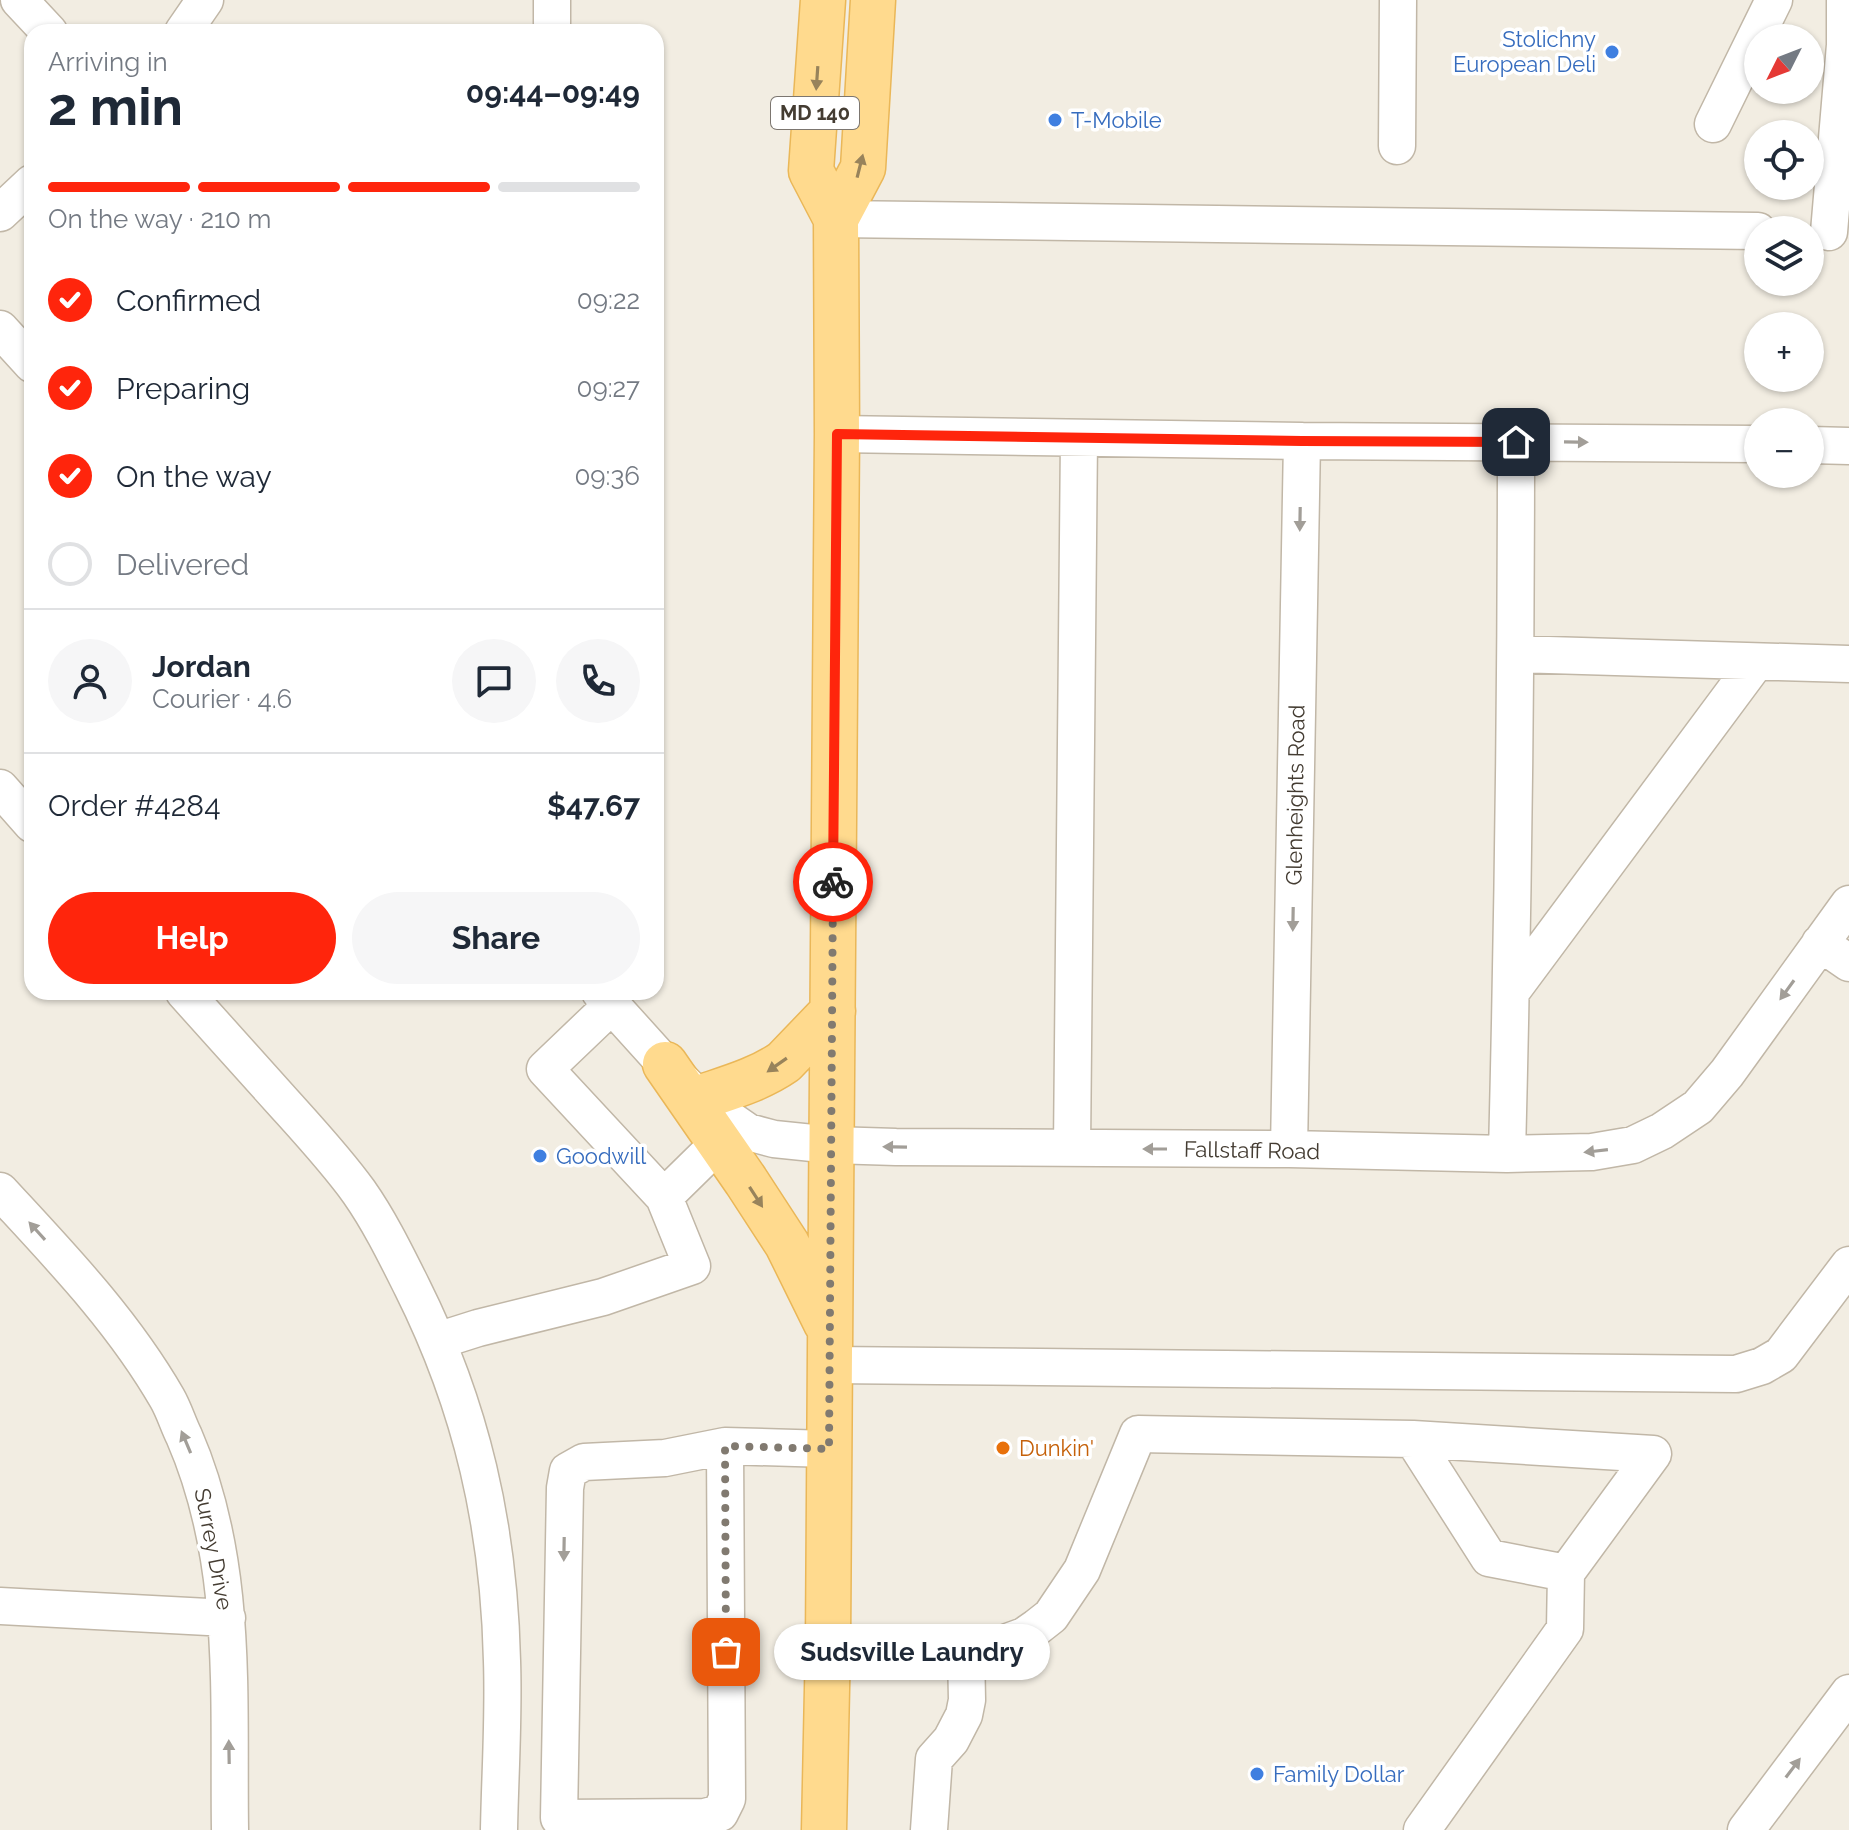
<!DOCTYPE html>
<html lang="en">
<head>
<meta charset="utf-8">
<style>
	:root { --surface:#fff; --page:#f6f6f7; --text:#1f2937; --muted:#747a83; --line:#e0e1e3; --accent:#ff250c }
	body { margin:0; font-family:Raleway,sans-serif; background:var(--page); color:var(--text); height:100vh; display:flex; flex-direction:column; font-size:30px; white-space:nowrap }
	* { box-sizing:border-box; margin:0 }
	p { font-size:26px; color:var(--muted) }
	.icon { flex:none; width:44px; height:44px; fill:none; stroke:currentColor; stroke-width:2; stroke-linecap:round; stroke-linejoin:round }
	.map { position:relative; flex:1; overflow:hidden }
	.panel { position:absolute; left:24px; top:24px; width:640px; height:976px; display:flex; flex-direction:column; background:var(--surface); border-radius:24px; box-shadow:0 2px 6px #0004 }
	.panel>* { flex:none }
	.needle { width:52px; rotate:228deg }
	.fabs { position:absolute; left:1744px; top:24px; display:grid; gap:16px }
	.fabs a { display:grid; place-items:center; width:80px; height:80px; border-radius:50%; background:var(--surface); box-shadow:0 2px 6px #0004; font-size:40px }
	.pin { position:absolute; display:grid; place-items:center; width:68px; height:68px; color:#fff; margin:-34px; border-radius:16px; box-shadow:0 4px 12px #0006 }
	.courier { position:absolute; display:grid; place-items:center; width:80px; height:80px; margin:-40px; border:6px solid #ff250c; border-radius:50%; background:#fff; color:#222; box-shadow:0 2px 10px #0007 }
	.bubble { position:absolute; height:56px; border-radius:28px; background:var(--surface); box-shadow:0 2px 6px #0004; font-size:26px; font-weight:700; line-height:56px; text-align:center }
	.overview em { font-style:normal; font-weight:700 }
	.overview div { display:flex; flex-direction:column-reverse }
	.overview { display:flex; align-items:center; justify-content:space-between; height:136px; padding:0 24px }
	h1 { font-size:52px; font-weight:700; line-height:60px }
	.bar { display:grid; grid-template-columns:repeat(4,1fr); gap:12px 8px; align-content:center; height:96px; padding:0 24px }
	.bar i { height:10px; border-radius:6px; background:var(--line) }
	.bar .current { background:var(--accent) }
	.bar p { grid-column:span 4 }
	.line { display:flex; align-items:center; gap:20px; padding:0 24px; border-top:2px solid var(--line) }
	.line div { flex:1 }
	.round { display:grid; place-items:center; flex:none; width:84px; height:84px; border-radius:42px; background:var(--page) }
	ol { padding:0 24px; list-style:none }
	li { display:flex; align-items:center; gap:24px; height:88px }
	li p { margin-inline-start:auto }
	li .icon { padding:8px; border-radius:50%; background:var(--accent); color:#fff; stroke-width:4 }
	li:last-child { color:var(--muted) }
	li i { width:44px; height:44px; border:4px solid var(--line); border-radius:50% }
	.button { display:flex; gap:16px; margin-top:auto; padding:16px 24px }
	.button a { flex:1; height:92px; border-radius:48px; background:var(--accent); color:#fff; font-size:32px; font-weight:700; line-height:92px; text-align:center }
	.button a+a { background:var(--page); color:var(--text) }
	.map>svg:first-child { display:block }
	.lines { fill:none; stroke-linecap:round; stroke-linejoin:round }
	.minor-casing { stroke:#c1b7a7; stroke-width:39 }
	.major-casing { stroke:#eab758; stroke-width:47 }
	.minor { stroke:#fff; stroke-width:36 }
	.major { stroke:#ffda8e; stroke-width:44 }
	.oneway { fill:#98835b }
	.oneway2 { fill:#a29e98 }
	.done { stroke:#817a70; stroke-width:8; stroke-dasharray:0 14.4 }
	.route { stroke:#ff250c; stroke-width:10 }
	.shop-dot { fill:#3f7fe0; stroke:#fff; stroke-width:3 }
	.food-dot { fill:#e8710a; stroke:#fff; stroke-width:3 }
	.labels { text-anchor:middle; stroke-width:7; stroke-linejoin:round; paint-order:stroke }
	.shield { fill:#fff; stroke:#7c7670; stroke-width:2 }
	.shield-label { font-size:20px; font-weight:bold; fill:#443c32 }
	.shop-label { font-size:22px; fill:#366cbe; stroke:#fff; text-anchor:start }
	.street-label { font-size:22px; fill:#443c32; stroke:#fff }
	.food-label { font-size:22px; fill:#c56008; stroke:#fff; text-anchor:start }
</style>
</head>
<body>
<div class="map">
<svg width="1849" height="1830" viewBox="0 0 1849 1830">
	<rect width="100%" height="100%" fill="#f2ede2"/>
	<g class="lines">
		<defs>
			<path id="minor" d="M 19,0 L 49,32
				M 183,32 L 205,0
				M 552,32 L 552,0
				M 1713,124 L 1774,0
				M 1397,146 L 1398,0
				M 0,213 L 32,183
				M 836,219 L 1758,231
				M 1829,232 L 1845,45 L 1845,0
				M 0,329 L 32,364
				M 837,434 L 1302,441 L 1758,444
				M 1810,445 L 1849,446
				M 1516,654 L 1849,664
				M 0,788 L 32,824
				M 1820,943 L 1849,963
				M 184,992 C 216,1028 249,1064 281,1100 C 308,1130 336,1160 359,1192 C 380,1222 396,1255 412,1287 C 472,1407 499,1527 502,1661 C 504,1717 500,1774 499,1830
				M 600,992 L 665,1064 L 699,1098 L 748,1132 L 774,1139 L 832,1145 L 896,1147 L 1289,1149 L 1507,1154 L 1592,1152 L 1633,1145 L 1662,1131 L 1698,1107 L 1727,1073 L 1849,904
				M 1511,992 L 1756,662
				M 1072,1148 L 1079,438
				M 1289,1149 L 1302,441
				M 1507,1154 C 1513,917 1516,679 1516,442
				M 0,1191 C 60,1256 122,1320 167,1398 C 174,1410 178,1424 184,1436 C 239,1562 228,1696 230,1830
				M 664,1197 L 719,1143
				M 437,1341 L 478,1328 L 603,1297 L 692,1266 L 664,1197 L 545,1069 L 612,1005
				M 830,1365 L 1736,1374 L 1762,1366 L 1781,1355 L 1849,1265
				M 1413,1439 L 1489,1558 L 1566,1573
				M 725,1446 L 665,1458 L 584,1462 L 568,1471 L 565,1488 L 559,1818 L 705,1817 L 720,1813 L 727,1799 L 725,1446 L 829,1449
				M 0,1606 L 227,1618
				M 828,1642 L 966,1651 L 991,1648 L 1024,1636 L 1037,1627 L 1051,1616 L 1082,1570 L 1138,1434 L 1413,1439 L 1653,1454 L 1566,1573 L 1565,1629 L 1422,1830
				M 929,1830 L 934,1759 L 951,1740 L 964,1715 L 967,1700 L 966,1651
				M 1746,1830 L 1849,1693"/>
			<path id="major" d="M 823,0 L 811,171 L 836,219
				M 665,1064 L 746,1181 L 787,1244 L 826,1323
				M 699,1098 C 728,1088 758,1080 784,1062 L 833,1011
				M 824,1830 L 828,1642 L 831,1206 L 837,434 L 836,219 L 863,168 L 873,0"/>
		</defs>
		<use href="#minor" class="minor-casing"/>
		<use href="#major" class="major-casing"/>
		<use href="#minor" class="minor"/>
		<use href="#major" class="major"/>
	</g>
	<defs><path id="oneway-solid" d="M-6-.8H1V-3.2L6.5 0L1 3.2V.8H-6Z" transform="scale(2)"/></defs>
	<g class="oneway">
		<use href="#oneway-solid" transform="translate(817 78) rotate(94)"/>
		<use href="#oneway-solid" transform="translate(860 166) rotate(-76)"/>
		<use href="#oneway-solid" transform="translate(777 1065) rotate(145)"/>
		<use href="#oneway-solid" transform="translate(756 1197) rotate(57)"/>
	</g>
	<g class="oneway2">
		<use href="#oneway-solid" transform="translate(1576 442) rotate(1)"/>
		<use href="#oneway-solid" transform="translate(1300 519) rotate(91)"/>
		<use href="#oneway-solid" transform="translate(1293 919) rotate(91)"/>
		<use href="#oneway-solid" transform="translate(1787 990) rotate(126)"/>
		<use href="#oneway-solid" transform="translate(895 1147) rotate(-179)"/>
		<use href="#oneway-solid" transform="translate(1155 1149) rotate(-180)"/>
		<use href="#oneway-solid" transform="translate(1596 1151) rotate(173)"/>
		<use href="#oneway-solid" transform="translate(37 1231) rotate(-132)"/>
		<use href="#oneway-solid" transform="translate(186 1442) rotate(-113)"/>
		<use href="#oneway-solid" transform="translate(564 1549) rotate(91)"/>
		<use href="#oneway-solid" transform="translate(229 1752) rotate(-91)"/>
		<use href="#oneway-solid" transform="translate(1793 1768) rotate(-53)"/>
	</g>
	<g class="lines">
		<path class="done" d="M 726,1652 L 725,1446 L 829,1449 L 833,882"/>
		<path class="route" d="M 833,882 L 837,434 L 1302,441 L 1516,442"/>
	</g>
	<g class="shop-dot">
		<circle cx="1612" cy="52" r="8"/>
		<circle cx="1055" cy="120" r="8"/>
		<circle cx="540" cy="1156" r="8"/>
		<circle cx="1257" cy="1774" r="8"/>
	</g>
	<circle class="food-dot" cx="1003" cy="1448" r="8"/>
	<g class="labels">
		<rect class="shield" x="771" y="97" width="88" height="32" rx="6"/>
		<g class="shield-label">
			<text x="815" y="120">MD 140</text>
		</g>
		<g class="shop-label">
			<text x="1596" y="47" text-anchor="end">Stolichny<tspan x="1596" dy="25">European Deli</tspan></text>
			<text x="1071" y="128">T-Mobile</text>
			<text x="556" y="1164">Goodwill</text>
			<text x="1273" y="1782">Family Dollar</text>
		</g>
		<g class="street-label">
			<text transform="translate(1295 795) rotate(-89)" y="8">Glenheights Road</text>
			<text transform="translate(1252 1150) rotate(1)" y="8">Fallstaff Road</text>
			<text transform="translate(214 1549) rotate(79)" y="8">Surrey Drive</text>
		</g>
		<g class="food-label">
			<text x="1019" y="1456">Dunkin'</text>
		</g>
	</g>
</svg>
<div class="fabs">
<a><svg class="needle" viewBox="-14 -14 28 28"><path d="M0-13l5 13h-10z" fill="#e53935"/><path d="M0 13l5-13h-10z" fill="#747a83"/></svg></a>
<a><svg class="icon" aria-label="locate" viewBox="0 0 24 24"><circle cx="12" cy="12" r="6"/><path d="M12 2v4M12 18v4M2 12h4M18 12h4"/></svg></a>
<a><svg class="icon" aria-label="layers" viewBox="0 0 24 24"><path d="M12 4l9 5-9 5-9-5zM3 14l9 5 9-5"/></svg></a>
<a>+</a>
<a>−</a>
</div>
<div class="pin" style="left:726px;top:1652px;background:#ea580c"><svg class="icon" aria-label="bag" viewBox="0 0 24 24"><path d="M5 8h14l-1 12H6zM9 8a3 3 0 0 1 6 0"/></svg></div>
<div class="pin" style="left:1516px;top:442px;background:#1f2937"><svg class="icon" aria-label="home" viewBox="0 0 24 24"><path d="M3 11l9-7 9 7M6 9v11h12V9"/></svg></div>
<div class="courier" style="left:833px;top:882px"><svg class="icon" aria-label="bike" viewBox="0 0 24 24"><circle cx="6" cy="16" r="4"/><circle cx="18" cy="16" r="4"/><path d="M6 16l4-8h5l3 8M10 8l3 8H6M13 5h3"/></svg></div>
<div class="bubble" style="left:774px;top:1624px;width:276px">Sudsville Laundry</div>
<section class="panel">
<div class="overview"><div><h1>2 min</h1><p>Arriving in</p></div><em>09:44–09:49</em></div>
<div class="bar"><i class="current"></i><i class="current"></i><i class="current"></i><i></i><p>On the way · 210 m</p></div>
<ol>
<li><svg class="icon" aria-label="check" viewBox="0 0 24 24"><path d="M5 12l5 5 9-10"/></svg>Confirmed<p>09:22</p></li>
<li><svg class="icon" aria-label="check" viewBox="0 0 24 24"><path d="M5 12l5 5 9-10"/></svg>Preparing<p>09:27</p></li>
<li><svg class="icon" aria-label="check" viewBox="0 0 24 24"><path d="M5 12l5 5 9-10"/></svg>On the way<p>09:36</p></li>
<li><i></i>Delivered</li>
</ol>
<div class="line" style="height:144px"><a class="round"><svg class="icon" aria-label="person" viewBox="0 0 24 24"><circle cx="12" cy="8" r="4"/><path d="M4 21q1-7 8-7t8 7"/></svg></a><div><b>Jordan</b><p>Courier · 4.6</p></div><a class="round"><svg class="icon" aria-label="chat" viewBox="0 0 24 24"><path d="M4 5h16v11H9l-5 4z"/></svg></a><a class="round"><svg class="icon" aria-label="phone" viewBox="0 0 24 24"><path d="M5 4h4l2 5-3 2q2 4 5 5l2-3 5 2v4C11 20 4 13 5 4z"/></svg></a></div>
<div class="line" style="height:104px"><div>Order #4284</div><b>$47.67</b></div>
<div class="button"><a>Help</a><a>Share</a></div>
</section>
</div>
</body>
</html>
